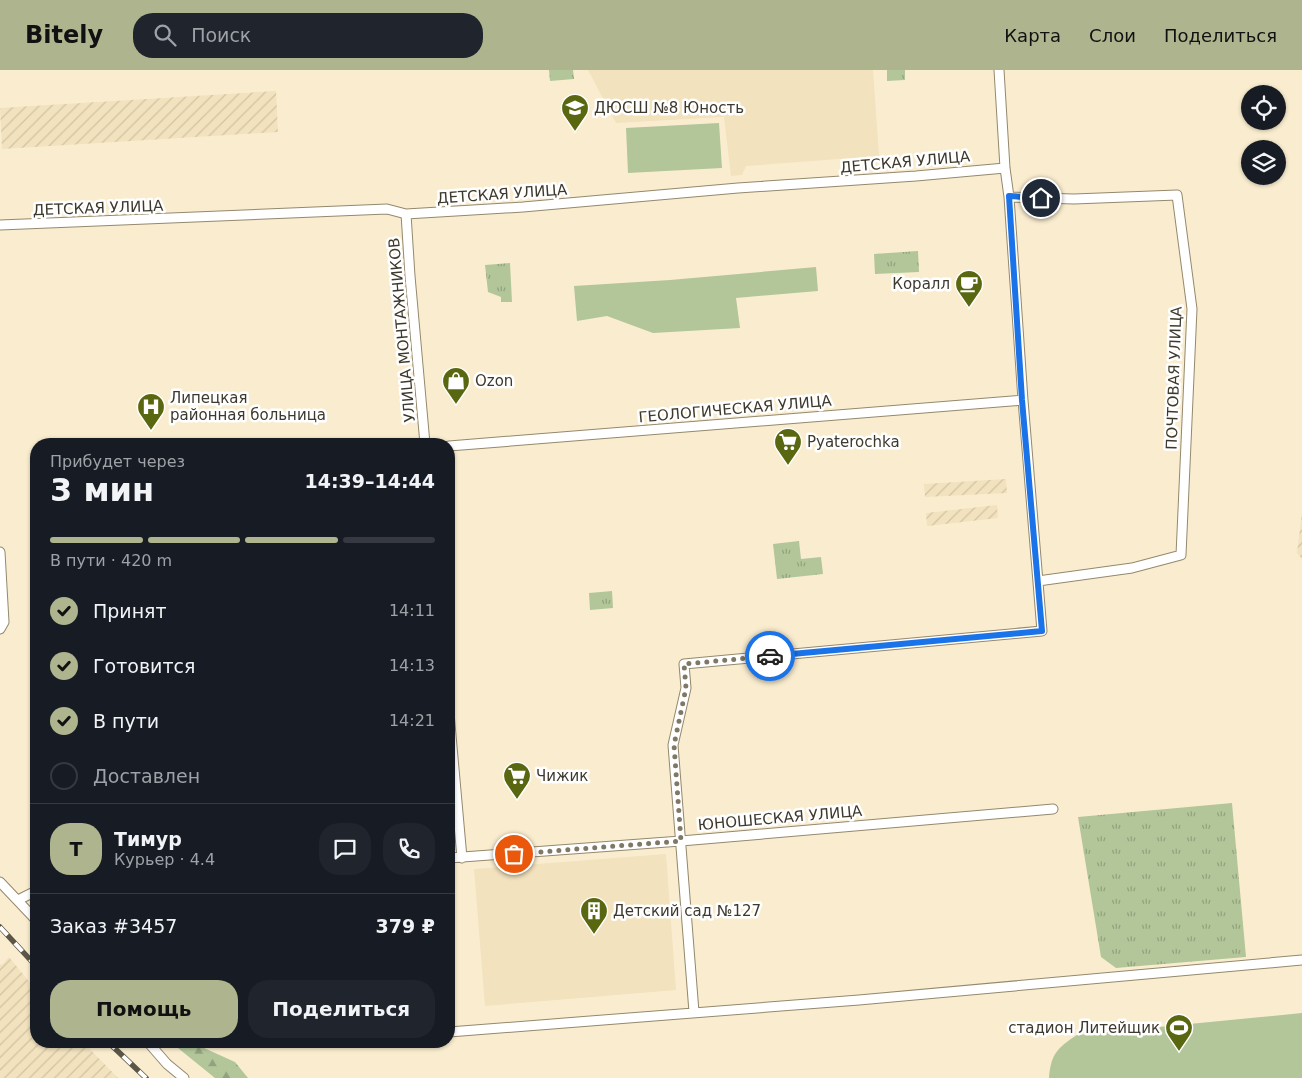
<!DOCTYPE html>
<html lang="ru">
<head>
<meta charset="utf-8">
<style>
	:root { --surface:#171b24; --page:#20242c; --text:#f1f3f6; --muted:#9ea1a6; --line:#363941; --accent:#adb48e }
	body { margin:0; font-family:"DejaVu Sans",sans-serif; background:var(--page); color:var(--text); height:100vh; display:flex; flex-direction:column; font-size:19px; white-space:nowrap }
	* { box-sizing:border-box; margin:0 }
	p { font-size:16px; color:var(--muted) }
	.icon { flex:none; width:28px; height:28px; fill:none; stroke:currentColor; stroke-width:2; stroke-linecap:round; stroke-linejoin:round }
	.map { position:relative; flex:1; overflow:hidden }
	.side { position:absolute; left:30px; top:368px; width:425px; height:610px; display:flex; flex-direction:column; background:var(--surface); border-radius:20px; box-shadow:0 1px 4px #0004 }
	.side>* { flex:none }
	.tools { position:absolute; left:1241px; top:15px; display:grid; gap:10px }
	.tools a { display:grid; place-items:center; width:45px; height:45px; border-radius:50%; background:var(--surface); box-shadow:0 1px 4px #0004; font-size:25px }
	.pin { position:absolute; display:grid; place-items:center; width:42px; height:42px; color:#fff; margin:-21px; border:2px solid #fff; border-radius:50%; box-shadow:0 1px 5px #0007 }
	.courier { position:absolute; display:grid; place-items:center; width:50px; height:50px; margin:-25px; border:4px solid #1a73e8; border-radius:50%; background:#fff; color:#222; box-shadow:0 1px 6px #0007 }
	.headline em { font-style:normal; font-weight:700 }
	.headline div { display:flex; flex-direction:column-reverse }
	.headline { display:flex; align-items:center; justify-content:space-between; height:85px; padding:0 20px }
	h1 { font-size:32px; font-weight:700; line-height:38px }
	.bar { display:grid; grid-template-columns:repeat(4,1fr); gap:8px 5px; align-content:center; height:60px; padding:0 20px }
	.bar i { height:6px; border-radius:4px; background:var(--line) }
	.bar .current { background:var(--accent) }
	.bar p { grid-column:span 4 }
	.line { display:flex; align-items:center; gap:12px; padding:0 20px; border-top:1px solid var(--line) }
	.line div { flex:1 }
	.round { display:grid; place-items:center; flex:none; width:52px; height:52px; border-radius:20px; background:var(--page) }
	ol { padding:0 20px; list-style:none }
	li { display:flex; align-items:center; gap:15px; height:55px }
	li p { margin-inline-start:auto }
	li .icon { padding:5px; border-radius:50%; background:var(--accent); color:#111; stroke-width:4 }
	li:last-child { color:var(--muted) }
	li i { width:28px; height:28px; border:2px solid var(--line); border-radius:50% }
	.button { display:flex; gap:10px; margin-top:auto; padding:10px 20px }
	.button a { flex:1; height:58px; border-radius:20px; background:var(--accent); color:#111; font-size:20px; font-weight:700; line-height:58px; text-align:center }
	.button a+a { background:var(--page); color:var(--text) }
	header { display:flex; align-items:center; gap:30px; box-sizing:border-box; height:70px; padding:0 25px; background:var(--accent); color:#111 }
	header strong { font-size:24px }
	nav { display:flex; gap:28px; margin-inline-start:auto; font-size:18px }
	.search { width:350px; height:45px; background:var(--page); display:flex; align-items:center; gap:12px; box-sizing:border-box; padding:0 18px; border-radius:20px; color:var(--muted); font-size:19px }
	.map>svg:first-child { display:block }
	.built { fill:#f2e2be }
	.industrial { fill:url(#industrial-furrows) }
	.forest { fill:url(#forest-firs) }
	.park { fill:url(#park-tufts) }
	.garden { fill:#b2c69a }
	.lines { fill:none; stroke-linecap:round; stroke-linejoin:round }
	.street-casing { stroke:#94886d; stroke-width:11 }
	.street { stroke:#fff; stroke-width:9 }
	.rail-casing { stroke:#5c5647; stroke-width:5.5 }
	.rail { stroke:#fff; stroke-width:4; stroke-dasharray:11; stroke-linecap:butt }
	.done { stroke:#807866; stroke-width:5; stroke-dasharray:0 9 }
	.route { stroke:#1a73e8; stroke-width:6 }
	.labels { text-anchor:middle; stroke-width:5; stroke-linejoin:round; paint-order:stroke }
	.poi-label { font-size:15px; fill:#3e392d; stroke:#fff; text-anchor:start }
	.street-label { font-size:15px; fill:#3e392d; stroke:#fff }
</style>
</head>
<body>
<header>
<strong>Bitely</strong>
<div class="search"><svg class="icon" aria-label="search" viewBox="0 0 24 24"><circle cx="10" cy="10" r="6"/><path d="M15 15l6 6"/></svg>Поиск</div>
<nav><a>Карта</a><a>Слои</a><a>Поделиться</a></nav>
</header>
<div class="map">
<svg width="1302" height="1008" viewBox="0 0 1302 1008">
	<defs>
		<pattern id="industrial-furrows" width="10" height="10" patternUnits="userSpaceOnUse" patternTransform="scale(1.25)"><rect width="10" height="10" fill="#f2e2be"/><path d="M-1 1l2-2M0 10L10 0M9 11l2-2" fill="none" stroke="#d1c3a4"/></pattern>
		<pattern id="forest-firs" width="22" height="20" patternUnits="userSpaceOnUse" patternTransform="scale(1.25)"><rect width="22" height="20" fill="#b2c69a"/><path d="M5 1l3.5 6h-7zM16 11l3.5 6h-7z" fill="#92a27e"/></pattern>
		<pattern id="park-tufts" width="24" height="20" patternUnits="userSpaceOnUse" patternTransform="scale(1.25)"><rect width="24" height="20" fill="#b2c69a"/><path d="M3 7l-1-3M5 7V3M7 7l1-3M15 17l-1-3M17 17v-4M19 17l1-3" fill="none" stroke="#92a27e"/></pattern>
	</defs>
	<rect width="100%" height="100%" fill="#faedcf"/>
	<path class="built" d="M 588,0 L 873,0 L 879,86 L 746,96 L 742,105 L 731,106 L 724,47 L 616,53 Z
		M 666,784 L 676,920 L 485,936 L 474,799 Z"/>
	<path class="industrial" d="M 276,21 L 278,62 L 2,79 L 0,38 Z
		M 1006,409 L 1007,423 L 925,427 L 924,414 Z
		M 997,435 L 998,448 L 927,456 L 926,443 Z
		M 1302,443 L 1302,489 L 1297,483 Z
		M 9,887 L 36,920 L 36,971 L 82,971 L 118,1008 L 0,1008 L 0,894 L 2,895 Z"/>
	<path class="forest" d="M 172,971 L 195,971 L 204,978 L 235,992 L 248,1008 L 215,1008 L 173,974 Z"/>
	<path class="park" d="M 549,0 L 573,0 L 574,9 L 550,11 Z
		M 887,0 L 905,0 L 905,10 L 887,11 Z
		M 918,181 L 919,202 L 875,204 L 874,184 Z
		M 510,193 L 512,232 L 501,232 L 501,227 L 488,222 L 485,195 Z
		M 799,471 L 801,489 L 821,487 L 823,504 L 777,509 L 773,474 Z
		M 612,521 L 613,538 L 590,540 L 589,523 Z
		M 1232,733 L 1246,887 L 1116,898 L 1101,887 L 1078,747 Z"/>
	<path class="garden" d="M 719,53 L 722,98 L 628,103 L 626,58 Z
		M 816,197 L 818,221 L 736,228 L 740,258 L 653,263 L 607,246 L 577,251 L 574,216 L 670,210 Z
		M 1302,943 L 1302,1008 L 1049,1008 C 1051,984 1057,978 1077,965 Z"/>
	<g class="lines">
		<defs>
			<path id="street" d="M 1009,127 L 1074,129 L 1177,125 L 1192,239 L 1181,485 L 1132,498 L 1038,511
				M 406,144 L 410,206 L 425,374
				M 0,155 L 387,139 L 406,144 L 523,137 L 738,118 L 916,106 L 1005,98
				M 449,376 L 1023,330
				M 0,482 L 4,552 L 0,559
				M 449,643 L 462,788
				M 449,788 L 681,771 L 1053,739
				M 0,812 L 36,850
				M 18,830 L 36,821
				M 694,942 L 673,675 L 686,618 L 684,594 L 1042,561 L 1023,330 L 1009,127 L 1005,98 L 999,0
				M 449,962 L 859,930 L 1302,890
				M 147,971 L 167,994 L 184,1008"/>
		</defs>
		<use href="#street" class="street-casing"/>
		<use href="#street" class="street"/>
		<defs>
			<path id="rail" d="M 0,857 L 36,896
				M 107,971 L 146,1008"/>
		</defs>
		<use href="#rail" class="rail-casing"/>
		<use href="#rail" class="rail"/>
	</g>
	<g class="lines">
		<path class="done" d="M 514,784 L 681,771 L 674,675 L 686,618 L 684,594 L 770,586"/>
		<path class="route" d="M 770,586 L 1042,561 L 1022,330 L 1009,126 L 1041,128"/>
	</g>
	<defs>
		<symbol id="school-pin" viewBox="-11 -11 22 30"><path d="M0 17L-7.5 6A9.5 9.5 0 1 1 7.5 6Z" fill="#596810" stroke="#fff"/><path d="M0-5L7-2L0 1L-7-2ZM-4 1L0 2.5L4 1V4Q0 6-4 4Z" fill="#fff"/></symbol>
		<symbol id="cafe-pin" viewBox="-11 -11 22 30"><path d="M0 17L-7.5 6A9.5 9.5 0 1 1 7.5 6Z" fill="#596810" stroke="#fff"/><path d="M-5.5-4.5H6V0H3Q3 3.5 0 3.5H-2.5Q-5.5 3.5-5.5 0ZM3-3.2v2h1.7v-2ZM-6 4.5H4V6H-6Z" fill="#fff"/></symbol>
		<symbol id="shop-pin" viewBox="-11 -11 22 30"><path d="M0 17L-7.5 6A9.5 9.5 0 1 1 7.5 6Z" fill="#596810" stroke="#fff"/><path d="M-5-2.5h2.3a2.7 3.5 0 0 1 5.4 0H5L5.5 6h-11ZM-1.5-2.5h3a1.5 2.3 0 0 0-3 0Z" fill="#fff"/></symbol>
		<symbol id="hospital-pin" viewBox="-11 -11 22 30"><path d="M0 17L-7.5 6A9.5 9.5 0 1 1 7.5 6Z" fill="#596810" stroke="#fff"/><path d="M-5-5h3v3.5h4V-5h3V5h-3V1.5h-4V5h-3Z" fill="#fff"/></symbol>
		<symbol id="supermarket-pin" viewBox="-11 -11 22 30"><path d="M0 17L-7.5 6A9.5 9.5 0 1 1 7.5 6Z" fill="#596810" stroke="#fff"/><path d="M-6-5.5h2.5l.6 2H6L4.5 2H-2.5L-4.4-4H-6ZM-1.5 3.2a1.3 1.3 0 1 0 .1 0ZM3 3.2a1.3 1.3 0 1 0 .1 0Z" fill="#fff"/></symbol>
		<symbol id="building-pin" viewBox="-11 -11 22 30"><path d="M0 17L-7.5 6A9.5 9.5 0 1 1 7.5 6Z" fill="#596810" stroke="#fff"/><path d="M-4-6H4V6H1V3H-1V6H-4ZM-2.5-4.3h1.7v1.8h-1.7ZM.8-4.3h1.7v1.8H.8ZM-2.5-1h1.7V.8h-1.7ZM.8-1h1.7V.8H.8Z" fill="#fff"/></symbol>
		<symbol id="stadium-pin" viewBox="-11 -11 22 30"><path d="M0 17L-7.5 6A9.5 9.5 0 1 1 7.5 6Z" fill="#596810" stroke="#fff"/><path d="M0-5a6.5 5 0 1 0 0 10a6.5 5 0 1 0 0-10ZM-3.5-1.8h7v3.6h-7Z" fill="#fff"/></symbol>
	</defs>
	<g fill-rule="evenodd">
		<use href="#school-pin" x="559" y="22" width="32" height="43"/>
		<use href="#cafe-pin" x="953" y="198" width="32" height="43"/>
		<use href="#shop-pin" x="440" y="295" width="32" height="43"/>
		<use href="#hospital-pin" x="135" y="321" width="32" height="43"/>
		<use href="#supermarket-pin" x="772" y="356" width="32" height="43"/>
		<use href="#supermarket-pin" x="501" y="690" width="32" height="43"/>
		<use href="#building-pin" x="578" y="825" width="32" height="43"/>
		<use href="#stadium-pin" x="1163" y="942" width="32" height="43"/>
	</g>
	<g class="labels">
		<g class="poi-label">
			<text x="594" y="43">ДЮСШ №8 Юность</text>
			<text x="950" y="219" text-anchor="end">Коралл</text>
			<text x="475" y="316">Ozon</text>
			<text x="170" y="333">Липецкая<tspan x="170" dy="17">районная больница</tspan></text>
			<text x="807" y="377">Pyaterochka</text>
			<text x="536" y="711">Чижик</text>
			<text x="613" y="846">Детский сад №127</text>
			<text x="1160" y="963" text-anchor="end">стадион Литейщик</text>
		</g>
		<g class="street-label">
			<text transform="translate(905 92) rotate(-5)" y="5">ДЕТСКАЯ УЛИЦА</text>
			<text transform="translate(502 124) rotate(-4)" y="5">ДЕТСКАЯ УЛИЦА</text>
			<text transform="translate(98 138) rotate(-2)" y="5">ДЕТСКАЯ УЛИЦА</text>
			<text transform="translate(402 260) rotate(-95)" y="5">УЛИЦА МОНТАЖНИКОВ</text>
			<text transform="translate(1174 308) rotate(-88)" y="5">ПОЧТОВАЯ УЛИЦА</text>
			<text transform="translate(735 339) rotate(-5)" y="5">ГЕОЛОГИЧЕСКАЯ УЛИЦА</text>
			<text transform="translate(780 748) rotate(-5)" y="5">ЮНОШЕСКАЯ УЛИЦА</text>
		</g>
	</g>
</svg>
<div class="tools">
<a><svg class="icon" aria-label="locate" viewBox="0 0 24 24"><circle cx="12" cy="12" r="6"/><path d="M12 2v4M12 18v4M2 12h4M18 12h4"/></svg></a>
<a><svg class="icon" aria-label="layers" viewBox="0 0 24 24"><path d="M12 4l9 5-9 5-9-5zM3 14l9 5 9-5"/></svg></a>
</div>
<div class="pin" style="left:514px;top:784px;background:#ea580c"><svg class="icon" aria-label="bag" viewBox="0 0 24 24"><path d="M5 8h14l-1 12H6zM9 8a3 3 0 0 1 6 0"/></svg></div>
<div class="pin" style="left:1041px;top:128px;background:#1f2937"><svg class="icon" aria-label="home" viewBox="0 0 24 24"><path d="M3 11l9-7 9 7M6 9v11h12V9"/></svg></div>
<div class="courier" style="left:770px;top:586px"><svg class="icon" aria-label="car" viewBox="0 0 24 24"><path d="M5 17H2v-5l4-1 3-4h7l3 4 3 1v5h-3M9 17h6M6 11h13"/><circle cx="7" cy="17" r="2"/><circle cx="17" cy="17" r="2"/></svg></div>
<section class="side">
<div class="headline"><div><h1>3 мин</h1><p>Прибудет через</p></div><em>14:39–14:44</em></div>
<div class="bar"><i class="current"></i><i class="current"></i><i class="current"></i><i></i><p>В пути · 420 m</p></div>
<ol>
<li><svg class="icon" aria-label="check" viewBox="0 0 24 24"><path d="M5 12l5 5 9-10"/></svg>Принят<p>14:11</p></li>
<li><svg class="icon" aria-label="check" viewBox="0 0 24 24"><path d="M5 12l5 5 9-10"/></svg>Готовится<p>14:13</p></li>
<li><svg class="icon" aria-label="check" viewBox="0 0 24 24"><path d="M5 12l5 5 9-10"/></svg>В пути<p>14:21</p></li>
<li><i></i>Доставлен</li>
</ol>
<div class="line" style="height:90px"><b class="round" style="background:var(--accent);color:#111">Т</b><div><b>Тимур</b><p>Курьер · 4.4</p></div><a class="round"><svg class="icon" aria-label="chat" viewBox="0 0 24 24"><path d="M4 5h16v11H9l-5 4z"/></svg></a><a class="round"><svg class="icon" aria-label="phone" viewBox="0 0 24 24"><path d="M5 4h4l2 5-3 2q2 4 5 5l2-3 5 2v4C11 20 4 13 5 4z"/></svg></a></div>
<div class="line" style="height:65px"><div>Заказ #3457</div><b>379 ₽</b></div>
<div class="button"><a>Помощь</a><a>Поделиться</a></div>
</section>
</div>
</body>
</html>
